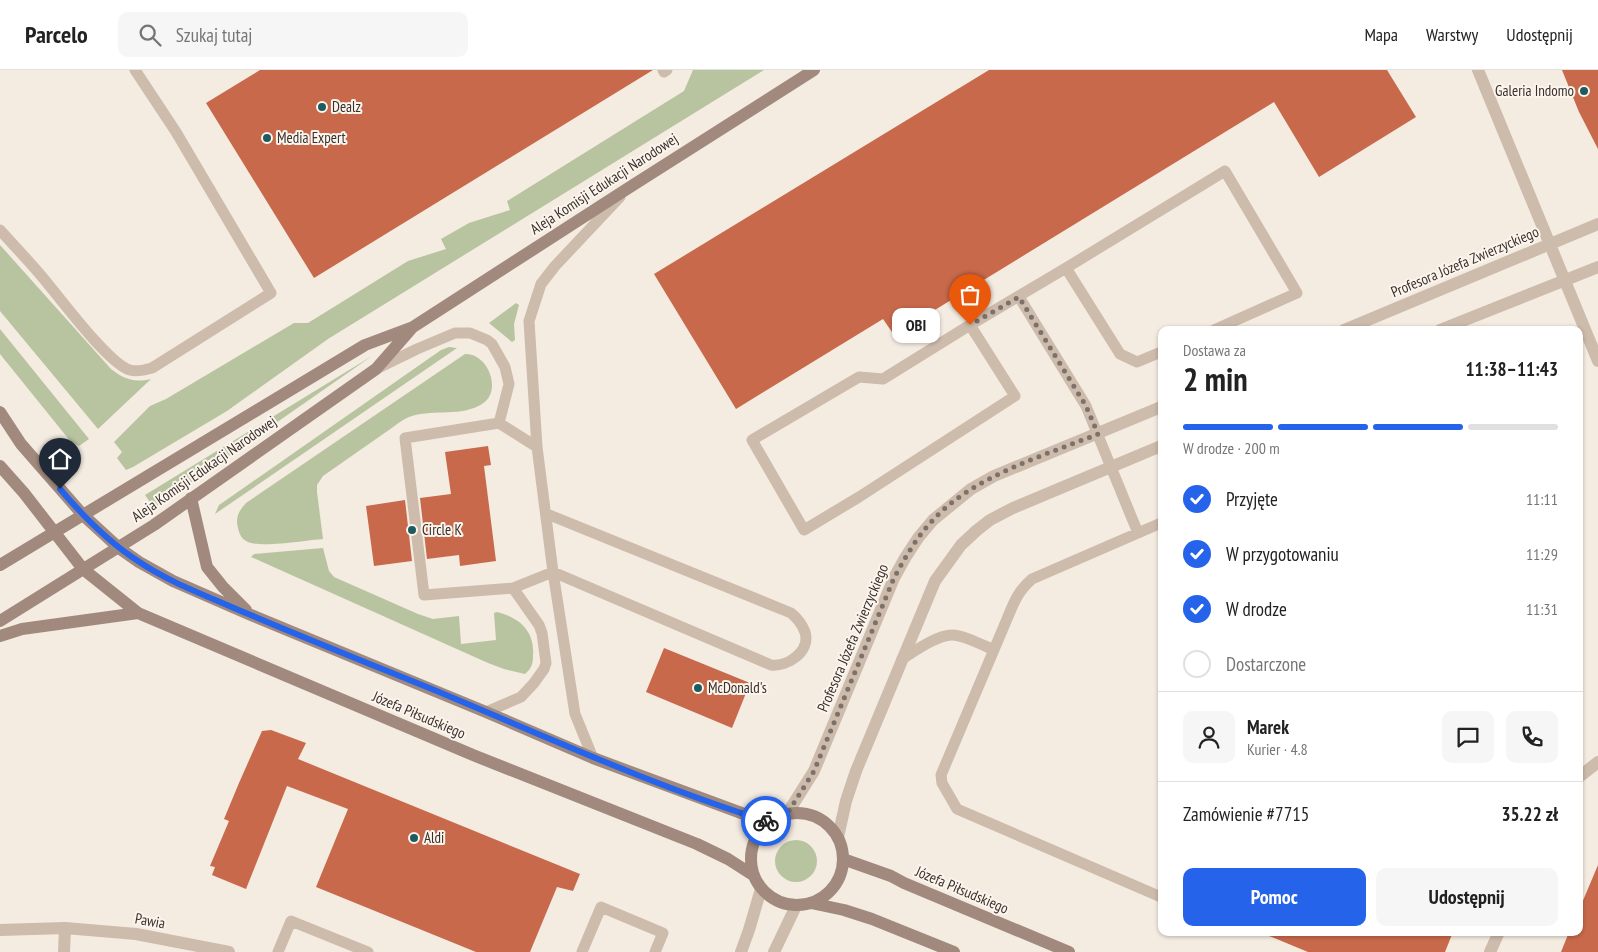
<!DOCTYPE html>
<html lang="pl">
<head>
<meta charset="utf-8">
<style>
	:root { --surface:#fff; --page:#f6f6f6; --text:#222; --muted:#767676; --line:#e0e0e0; --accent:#2563eb }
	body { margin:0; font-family:"PT Sans Narrow",sans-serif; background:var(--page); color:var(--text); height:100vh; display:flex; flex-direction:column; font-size:19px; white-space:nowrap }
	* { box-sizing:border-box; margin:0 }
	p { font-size:16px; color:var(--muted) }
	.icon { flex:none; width:28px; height:28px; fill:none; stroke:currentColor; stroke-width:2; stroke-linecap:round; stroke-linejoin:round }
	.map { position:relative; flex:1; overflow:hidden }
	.panel { position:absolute; left:1158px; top:256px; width:425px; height:610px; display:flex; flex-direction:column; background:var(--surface); border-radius:10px; box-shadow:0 1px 4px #0004 }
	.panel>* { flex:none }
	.pin { position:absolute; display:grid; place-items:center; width:42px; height:42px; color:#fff; margin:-51px -21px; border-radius:50% 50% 50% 0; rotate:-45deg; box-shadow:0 0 5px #0007 }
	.pin .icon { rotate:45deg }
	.courier { position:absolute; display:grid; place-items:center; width:50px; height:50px; margin:-25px; border:4px solid #2563eb; border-radius:50%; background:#fff; color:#222; box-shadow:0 1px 6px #0007 }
	.bubble { position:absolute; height:35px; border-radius:10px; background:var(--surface); box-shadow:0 1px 4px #0004; font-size:16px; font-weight:700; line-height:35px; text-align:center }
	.summary em { font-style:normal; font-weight:700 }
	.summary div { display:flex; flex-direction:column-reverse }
	.summary { display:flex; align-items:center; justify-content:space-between; height:85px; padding:0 25px }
	h1 { font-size:32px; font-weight:700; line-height:38px }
	.bar { display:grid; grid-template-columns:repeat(4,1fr); gap:8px 5px; align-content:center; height:60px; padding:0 25px }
	.bar i { height:6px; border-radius:4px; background:var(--line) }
	.bar .active { background:var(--accent) }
	.bar p { grid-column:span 4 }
	.line { display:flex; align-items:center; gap:12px; padding:0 25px; border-top:1px solid var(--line) }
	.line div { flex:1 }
	.round { display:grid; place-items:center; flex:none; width:52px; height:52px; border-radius:10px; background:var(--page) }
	ol { padding:0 25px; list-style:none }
	li { display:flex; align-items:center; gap:15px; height:55px }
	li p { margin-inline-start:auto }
	li .icon { padding:5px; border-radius:50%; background:var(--accent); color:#fff; stroke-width:4 }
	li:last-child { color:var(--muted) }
	li i { width:28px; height:28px; border:2px solid var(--line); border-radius:50% }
	.primary-button { display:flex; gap:10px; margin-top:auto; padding:10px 25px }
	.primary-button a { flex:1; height:58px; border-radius:10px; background:var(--accent); color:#fff; font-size:20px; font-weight:700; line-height:58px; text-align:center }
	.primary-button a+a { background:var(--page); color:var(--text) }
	header { display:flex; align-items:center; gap:30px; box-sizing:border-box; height:70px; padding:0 25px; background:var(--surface); border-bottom:1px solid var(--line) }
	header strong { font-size:24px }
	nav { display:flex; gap:28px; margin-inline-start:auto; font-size:18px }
	.search { width:350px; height:45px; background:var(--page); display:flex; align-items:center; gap:12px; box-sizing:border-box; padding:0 18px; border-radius:10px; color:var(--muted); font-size:19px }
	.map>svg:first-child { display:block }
	.green { fill:#b8c4a0 }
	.building { fill:#c8694b }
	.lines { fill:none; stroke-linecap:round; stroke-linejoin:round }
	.lane { stroke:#cdbbac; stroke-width:11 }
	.street { stroke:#cdbbac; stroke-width:12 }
	.secondary { stroke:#a18a7d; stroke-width:12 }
	.done { stroke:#7c716b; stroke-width:5; stroke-dasharray:0 9 }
	.route { stroke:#2563eb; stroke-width:6 }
	.poi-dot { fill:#1f5a5e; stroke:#fbf5ee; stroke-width:2 }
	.labels { text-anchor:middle; stroke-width:4; stroke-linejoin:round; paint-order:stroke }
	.poi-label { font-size:15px; fill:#3b302b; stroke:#fbf5ee; text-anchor:start }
	.street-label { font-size:15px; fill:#3b302b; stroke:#fbf5ee }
</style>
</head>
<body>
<header>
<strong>Parcelo</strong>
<div class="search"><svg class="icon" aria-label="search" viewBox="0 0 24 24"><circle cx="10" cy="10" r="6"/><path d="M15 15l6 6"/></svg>Szukaj tutaj</div>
<nav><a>Mapa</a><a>Warstwy</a><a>Udostępnij</a></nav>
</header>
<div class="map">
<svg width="1598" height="882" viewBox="0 0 1598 882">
	<rect width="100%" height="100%" fill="#f4ebe1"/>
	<path class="green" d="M 693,0 L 764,0 L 328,269 L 227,341 L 133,397 L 126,400 L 117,388 L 122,382 L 114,372 L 150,336 L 166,329 L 294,253 L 308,253 L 408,191 L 446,179 L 441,169 L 469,153 L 510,140 L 507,131 L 684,21 Z
		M 0,175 L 111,299 C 124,309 134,313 151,309 L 98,359 L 0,241 Z
		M 516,233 L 519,235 L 514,254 L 515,270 L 512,272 L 489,253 Z
		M 0,259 L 89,369 L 79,376 L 71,372 L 0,284 Z
		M 449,277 L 457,278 L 215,444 L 219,435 L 222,433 L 441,280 Z
		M 465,284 C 488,283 503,321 482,334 C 461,347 435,339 412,346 C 402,349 394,357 386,362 C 365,377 344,391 323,406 L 317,415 L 317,422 L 323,469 C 306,470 259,479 246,471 C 241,468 239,463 238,458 C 235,447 239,441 246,433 Z
		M 372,286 L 154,438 L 145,425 Z
		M 323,478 L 329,501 L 334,507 L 418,544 L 433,549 L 459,546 L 461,574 L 496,570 L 494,543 L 497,542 C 520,548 535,561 533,586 C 533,594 531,599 525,604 L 504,599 L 488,593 L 251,487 L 254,484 Z
		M775 791a21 21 0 1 1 42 0a21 21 0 1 1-42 0Z"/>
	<path class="building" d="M 260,0 L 653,0 L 314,208 L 206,33 Z
		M 989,0 L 1387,0 L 1416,47 L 1319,107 L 1274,32 L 894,265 L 883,249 L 736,339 L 654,204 Z
		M 1562,0 L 1598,0 L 1598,79 L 1579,42 Z
		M 488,376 L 491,395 L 484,396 L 496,491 L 460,496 L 459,485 L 427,489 L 420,428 L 451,424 L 445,382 Z
		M 405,430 L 412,491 L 374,496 L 366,436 Z
		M 664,578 L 750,613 L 732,658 L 646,622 Z
		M 271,660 L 306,673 L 298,689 L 580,804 L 573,821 L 557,817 L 530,882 L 476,882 L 316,817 L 348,739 L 287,716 L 246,819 L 212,805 L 215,797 L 210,796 L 229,751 L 224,749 L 239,713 L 262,661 Z
		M 1598,795 L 1598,882 L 1561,882 L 1569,862 L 1579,862 L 1579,840 Z
		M 1453,862 L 1445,882 L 1308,882 L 1262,863 Z"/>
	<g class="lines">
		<path class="lane" d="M 663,0 L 664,2 L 667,0
			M 0,160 C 16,178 33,195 48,214 C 63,232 110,295 130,300 C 137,302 145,300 152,298 L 271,223 L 176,62 L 135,0
			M 1019,227 L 1086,336 L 1138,463
			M 970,255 L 1015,326 L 859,427 L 804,460 L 752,370 L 859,307 L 883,309 L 970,255 L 1066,198
			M 1161,282 L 1137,292 L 1120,284 L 1066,198 L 1225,101 L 1297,223 L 1214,260
			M 378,298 L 417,279 L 455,263 L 470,263 L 487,270 L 492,274 L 505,297 L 509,314 L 499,353
			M 537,377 L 499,353 L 405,368 L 424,525 L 513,518 L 553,502 L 771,595 C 788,597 811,581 805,562 C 802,554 797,548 791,543 L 547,444
			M 1161,453 L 1032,509 C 1018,521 1014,532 1007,549 L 941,705 L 942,713 L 957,739 L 1161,827
			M 902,589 C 915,581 937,565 952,565 C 964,565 982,575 994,580
			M 486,642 L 521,627 L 534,613 L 544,599 L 546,593 L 542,563 L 539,555 L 513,518
			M 593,688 L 575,644 L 553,502 L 537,377 L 529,251 L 541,214 L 555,196 L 620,127
			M 278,882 L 291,851 L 368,882
			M 582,882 L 601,837 L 663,863 L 655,882"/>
		<path class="street" d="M 1478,0 L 1598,291
			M 1344,260 L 1598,154
			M 1440,260 L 1598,197
			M 1579,707 L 1598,692
			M 787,744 L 814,701 L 894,508 L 905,488 L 918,468 L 933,450 L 971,419 L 994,406 L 1161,337
			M 838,767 L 846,731 L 856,701 L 935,511 L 961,475 L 976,461 L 990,450 L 1013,438 L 1161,376
			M 0,860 L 65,858 L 136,864 L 229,882
			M 64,882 L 65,858
			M 741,882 L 749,860 L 761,819
			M 774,882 L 796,836
			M 1490,882 L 1499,862"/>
		<path class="secondary" d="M 0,342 L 21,374 L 83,445 L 119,478 L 139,492 L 173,511 L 251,545 L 486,642 L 593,688 L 744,744 L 769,752
			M 0,396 L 24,423 L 83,499 L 138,543 L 473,685 L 697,774 L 728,789 L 753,805
			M 191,428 L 207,497 L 223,517 L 246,540
			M 0,495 L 365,275 L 413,257 L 630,117 L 814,0
			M 0,551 L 154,455 L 376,299 L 411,259
			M 0,566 L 22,559 L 138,543
			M751 789a46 46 0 1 1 92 0a46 46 0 1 1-92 0Z
			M 843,789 L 891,806 L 904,813 L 1069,882
			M 811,833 L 844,840 L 872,849 L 954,882"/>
	</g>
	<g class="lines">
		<path class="done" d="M 766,751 L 769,752 L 787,744 L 814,701 L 894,508 C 905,488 916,468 932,451 C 973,406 1043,386 1098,364 L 1086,336 L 1019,227 L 970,255"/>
		<path class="route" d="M 60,419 C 83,446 108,472 138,491 C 167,511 202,524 234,538 C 302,567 370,594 439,622 C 547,667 654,716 766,751"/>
	</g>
	<g class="poi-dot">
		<circle cx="1584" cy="21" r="5"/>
		<circle cx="322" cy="37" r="5"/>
		<circle cx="267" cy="68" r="5"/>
		<circle cx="412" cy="460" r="5"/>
		<circle cx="698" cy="618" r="5"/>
		<circle cx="414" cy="768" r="5"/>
	</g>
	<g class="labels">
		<g class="poi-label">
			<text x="1574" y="26" text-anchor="end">Galeria Indomo</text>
			<text x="332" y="42">Dealz</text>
			<text x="277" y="73">Media Expert</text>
			<text x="422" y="465">Circle K</text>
			<text x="708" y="623">McDonald's</text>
			<text x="424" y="773">Aldi</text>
		</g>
		<g class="street-label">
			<text transform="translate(604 114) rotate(-33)" y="5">Aleja Komisji Edukacji Narodowej</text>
			<text transform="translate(1465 192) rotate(-23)" y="5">Profesora Józefa Zwierzyckiego</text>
			<text transform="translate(204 399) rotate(-35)" y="5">Aleja Komisji Edukacji Narodowej</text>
			<text transform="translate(853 568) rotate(-67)" y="5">Profesora Józefa Zwierzyckiego</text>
			<text transform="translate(419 645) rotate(23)" y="5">Józefa Piłsudskiego</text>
			<text transform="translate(962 820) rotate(23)" y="5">Józefa Piłsudskiego</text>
			<text transform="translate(150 851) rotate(10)" y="5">Pawia</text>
		</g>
	</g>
</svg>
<div class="pin" style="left:970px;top:255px;background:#ea580c"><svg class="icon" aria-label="bag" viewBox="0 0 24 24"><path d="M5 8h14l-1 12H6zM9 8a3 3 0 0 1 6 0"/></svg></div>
<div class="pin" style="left:60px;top:419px;background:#1f2937"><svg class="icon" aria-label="home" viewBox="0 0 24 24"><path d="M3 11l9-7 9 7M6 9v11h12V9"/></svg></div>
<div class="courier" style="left:766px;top:751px"><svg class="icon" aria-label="bike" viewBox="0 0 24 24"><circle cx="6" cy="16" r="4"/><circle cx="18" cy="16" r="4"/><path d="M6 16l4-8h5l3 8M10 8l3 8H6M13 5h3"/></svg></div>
<div class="bubble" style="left:892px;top:238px;width:48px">OBI</div>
<section class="panel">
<div class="summary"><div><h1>2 min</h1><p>Dostawa za</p></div><em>11:38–11:43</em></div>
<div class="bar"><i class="active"></i><i class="active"></i><i class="active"></i><i></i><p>W drodze · 200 m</p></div>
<ol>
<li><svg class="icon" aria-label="check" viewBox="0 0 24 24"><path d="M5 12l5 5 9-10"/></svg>Przyjęte<p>11:11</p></li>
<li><svg class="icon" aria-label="check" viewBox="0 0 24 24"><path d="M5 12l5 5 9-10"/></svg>W przygotowaniu<p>11:29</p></li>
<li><svg class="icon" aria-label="check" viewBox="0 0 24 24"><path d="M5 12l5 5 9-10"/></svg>W drodze<p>11:31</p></li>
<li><i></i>Dostarczone</li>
</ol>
<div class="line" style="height:90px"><a class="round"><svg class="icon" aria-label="person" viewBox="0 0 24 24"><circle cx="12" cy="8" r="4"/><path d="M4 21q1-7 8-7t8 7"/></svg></a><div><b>Marek</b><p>Kurier · 4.8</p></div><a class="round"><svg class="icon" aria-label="chat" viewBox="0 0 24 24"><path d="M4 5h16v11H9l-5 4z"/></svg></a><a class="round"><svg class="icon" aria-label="phone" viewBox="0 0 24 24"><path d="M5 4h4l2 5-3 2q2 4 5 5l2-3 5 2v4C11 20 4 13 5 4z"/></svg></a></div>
<div class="line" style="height:65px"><div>Zamówienie #7715</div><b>35.22 zł</b></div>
<div class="primary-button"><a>Pomoc</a><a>Udostępnij</a></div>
</section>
</div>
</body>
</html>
